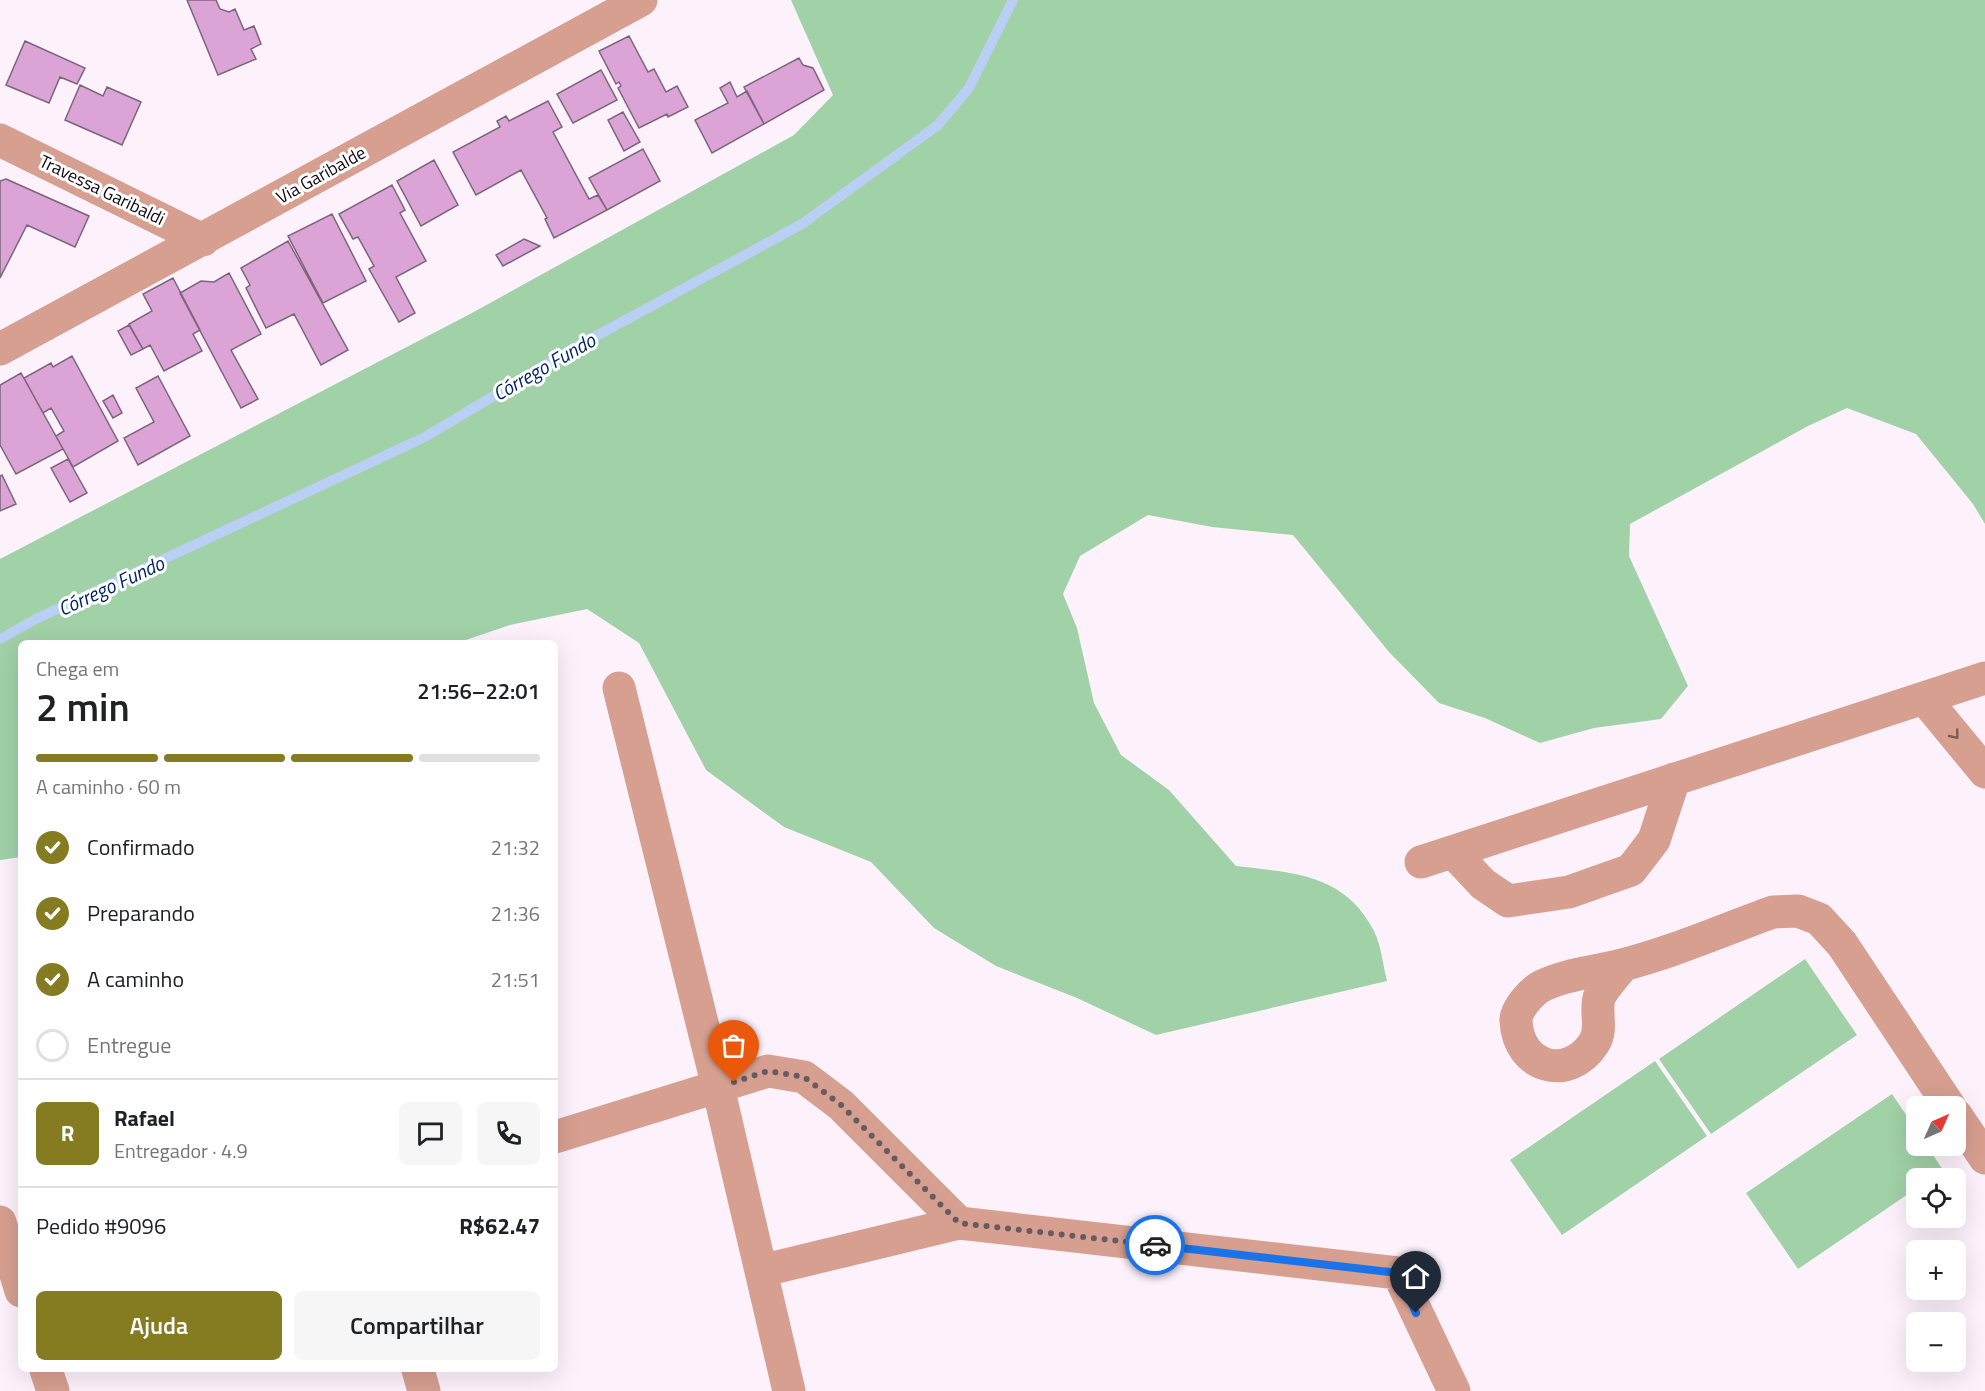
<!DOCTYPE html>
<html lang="pt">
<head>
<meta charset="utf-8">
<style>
	:root { --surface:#fff; --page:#f6f6f6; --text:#202124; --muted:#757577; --line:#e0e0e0; --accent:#857b20 }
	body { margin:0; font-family:"Titillium Web",sans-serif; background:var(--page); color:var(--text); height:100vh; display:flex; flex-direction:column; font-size:22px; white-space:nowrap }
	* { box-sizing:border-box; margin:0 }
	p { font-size:20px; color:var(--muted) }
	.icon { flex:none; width:33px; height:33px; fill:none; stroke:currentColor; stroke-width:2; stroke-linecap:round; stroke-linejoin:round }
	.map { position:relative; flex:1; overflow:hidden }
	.side { position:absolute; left:18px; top:640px; width:540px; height:732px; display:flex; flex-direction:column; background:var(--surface); border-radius:9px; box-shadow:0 6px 24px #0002 }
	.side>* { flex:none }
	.needle { width:39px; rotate:45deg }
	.tools { position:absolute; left:1906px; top:1096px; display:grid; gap:12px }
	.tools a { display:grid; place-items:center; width:60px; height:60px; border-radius:9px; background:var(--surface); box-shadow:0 6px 24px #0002; font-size:30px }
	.pin { position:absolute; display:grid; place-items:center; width:51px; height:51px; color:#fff; margin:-62px -26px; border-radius:50% 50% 50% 0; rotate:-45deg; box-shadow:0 0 6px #0007 }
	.pin .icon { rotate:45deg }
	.courier { position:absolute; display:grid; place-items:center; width:60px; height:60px; margin:-30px; border:4px solid #1a73e8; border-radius:50%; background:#fff; color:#222; box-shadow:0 2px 8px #0007 }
	.headline em { font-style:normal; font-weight:600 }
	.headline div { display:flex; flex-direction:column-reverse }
	.headline { display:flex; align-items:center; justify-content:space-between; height:102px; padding:0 18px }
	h1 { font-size:39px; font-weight:600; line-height:45px }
	.bar { display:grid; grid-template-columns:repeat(4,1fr); gap:9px 6px; align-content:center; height:72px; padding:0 18px }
	.bar i { height:8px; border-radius:4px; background:var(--line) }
	.bar .selected { background:var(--accent) }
	.bar p { grid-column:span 4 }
	.line { display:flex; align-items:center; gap:15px; padding:0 18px; border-top:2px solid var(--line) }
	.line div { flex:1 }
	.round { display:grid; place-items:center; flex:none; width:63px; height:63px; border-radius:9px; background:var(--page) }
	ol { padding:0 18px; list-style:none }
	li { display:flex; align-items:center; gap:18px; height:66px }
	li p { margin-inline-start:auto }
	li .icon { padding:6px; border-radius:50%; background:var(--accent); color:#fff; stroke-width:4 }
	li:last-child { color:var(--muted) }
	li i { width:33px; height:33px; border:3px solid var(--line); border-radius:50% }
	.primary-button { display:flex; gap:12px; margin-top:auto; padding:12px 18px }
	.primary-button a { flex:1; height:69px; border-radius:9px; background:var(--accent); color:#fff; font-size:24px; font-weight:600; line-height:69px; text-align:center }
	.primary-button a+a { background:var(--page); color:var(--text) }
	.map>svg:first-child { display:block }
	.green { fill:#a1d1a7 }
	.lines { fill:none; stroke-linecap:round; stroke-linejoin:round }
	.stream { stroke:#b9cff3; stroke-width:10 }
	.building { fill:#dba3d6; stroke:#7c657a; stroke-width:1.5 }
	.street { stroke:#d69f90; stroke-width:33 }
	.oneway { stroke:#7d5c57 }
	.done { stroke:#645b63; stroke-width:6; stroke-dasharray:0 10.8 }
	.route { stroke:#1a73e8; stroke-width:8 }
	.labels { text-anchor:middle; stroke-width:6; stroke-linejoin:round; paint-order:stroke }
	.street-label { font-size:18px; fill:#110911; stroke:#fff }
	.water-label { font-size:20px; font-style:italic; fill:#002567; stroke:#fff }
</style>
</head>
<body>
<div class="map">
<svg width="1985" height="1391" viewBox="0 0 1985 1391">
	<rect width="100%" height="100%" fill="#fdf2fc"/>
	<path class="green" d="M 791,0 L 1985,0 L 1985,524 L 1973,504 L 1916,434 L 1847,408 L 1808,426 L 1630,524 L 1629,556 L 1688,686 L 1661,719 L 1594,728 L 1540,743 L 1485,718 L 1439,703 L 1389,652 L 1293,535 L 1212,527 L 1148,515 L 1080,556 L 1063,594 L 1077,628 L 1094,703 L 1121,755 L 1169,790 L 1236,866 C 1293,873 1344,873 1374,931 C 1381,945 1383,965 1387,981 L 1156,1035 L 1077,998 L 996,966 L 934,928 L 871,862 L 784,827 L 706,770 L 639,643 L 587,609 L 510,625 L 457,643 L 21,644 L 21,857 L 0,860 L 0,559 L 470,314 L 794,135 L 833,95 Z
		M 1805,959 L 1857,1035 L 1711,1134 L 1659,1059 Z
		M 1655,1061 L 1707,1136 L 1562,1235 L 1510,1160 Z
		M 1892,1094 L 1917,1131 L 1917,1146 L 1927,1146 L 1943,1170 L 1930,1179 L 1917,1179 L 1917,1188 L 1798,1269 L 1746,1193 Z"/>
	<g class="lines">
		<path class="stream" d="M 0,639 L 36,619 L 425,437 L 567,352 L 802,224 L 938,125 L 969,88 L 1013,0"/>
	</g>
	<path class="building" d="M 187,0 L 216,0 L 220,9 L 229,12 L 235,9 L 244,30 L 254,26 L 261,44 L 251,49 L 256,59 L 218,75 Z
		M 629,36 L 648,72 L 654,69 L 666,92 L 677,86 L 688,107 L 668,117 L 667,114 L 639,128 L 618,88 L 621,86 L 619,82 L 616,84 L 599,51 Z
		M 25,41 L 85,68 L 77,84 L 60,77 L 49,103 L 6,85 Z
		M 799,58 L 803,65 L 813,68 L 824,90 L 764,124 L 744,87 Z
		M 601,70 L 617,100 L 573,123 L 557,94 Z
		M 730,82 L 737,97 L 747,91 L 764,124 L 712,153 L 695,120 L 728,103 L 720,88 Z
		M 80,85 L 103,96 L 107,87 L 141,102 L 122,145 L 65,120 Z
		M 548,101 L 562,127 L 553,132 L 589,199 L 598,195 L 607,210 L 554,238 L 545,219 L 547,218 L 521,170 L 476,195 L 453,152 L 500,127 L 497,121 L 506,116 L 509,121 Z
		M 623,112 L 640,142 L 624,151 L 608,120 Z
		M 643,149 L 660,181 L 607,210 L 589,178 Z
		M 434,160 L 458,205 L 421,226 L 397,181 Z
		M 6,179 L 89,216 L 75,247 L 27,225 L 0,278 L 0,181 Z
		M 392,185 L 405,210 L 400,213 L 426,261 L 396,277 L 415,313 L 399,322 L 369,269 L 374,266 L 358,237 L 353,239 L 339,214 Z
		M 332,214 L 366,281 L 323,303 L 288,236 Z
		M 524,239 L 540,246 L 503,266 L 496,255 Z
		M 288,241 L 348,350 L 321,365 L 294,314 L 266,328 L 246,288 L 250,285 L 241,268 Z
		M 229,273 L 261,334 L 231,350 L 258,399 L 241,408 L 180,293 L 201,281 L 214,282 Z
		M 173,278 L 200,330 L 193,334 L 202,351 L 164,371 L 150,345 L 143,349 L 129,324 L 152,311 L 143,294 Z
		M 129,325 L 143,349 L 131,355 L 118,331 Z
		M 72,356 L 118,441 L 73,467 L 56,436 L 64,431 L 51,408 L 43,413 L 24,378 L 51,363 L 53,367 Z
		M 21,373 L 63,449 L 16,474 L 0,445 L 0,385 Z
		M 158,376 L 190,436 L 138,465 L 124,438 L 154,422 L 136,388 Z
		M 113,395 L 122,413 L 113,418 L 103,401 Z
		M 68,459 L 87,493 L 70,502 L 51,468 Z
		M 2,475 L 16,504 L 0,511 L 0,476 Z"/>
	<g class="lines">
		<path class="street" d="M 0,140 L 203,240
			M 0,349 L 641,0
			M 619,688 L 718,1087 L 789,1391
			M 1924,698 L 1985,772
			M 1453,852 L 1483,884 L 1508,901 L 1569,892 L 1631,870 L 1654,840 L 1674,779
			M 1421,862 L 1985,678
			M 1623,965 C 1616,975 1603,987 1599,998 C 1595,1013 1603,1029 1594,1043 C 1568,1083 1518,1067 1516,1021 C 1515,1010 1532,991 1542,986 C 1566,974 1596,972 1622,965 C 1673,952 1723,930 1773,912 L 1798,911 L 1819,919 L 1842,944 L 1950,1107
			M 1956,1115 L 1985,1158
			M 555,1137 L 768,1071 L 804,1077 L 841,1105 L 959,1223
			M 0,1222 L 21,1291
			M 777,1267 L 959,1223 L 1398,1273 L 1454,1391
			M 46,1370 L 53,1391
			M 418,1370 L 424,1391"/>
	</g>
	<defs><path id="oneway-chevron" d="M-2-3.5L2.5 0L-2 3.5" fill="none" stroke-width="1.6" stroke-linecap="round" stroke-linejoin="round" transform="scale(1.5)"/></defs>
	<use class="oneway" href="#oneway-chevron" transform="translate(1955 735) rotate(51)"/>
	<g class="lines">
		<path class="done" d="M 734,1082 L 768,1071 L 804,1077 L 841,1105 L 959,1223 L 1155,1245"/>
		<path class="route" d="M 1155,1245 L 1398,1273 L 1416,1313"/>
	</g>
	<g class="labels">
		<g class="street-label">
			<text transform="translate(321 175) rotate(-29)" y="6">Via Garibalde</text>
			<text transform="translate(102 190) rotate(26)" y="6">Travessa Garibaldi</text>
		</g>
		<g class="water-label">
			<text transform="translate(544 367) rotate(-30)" y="7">Córrego Fundo</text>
			<text transform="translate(111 586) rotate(-25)" y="7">Córrego Fundo</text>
		</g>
	</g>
</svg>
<div class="tools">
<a><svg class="needle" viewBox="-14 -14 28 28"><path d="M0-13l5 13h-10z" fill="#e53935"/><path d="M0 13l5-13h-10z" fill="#757577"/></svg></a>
<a><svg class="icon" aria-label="locate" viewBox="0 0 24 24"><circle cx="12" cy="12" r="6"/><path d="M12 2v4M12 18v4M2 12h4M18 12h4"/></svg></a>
<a>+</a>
<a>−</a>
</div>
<div class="pin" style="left:734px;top:1082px;background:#ea580c"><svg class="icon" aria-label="bag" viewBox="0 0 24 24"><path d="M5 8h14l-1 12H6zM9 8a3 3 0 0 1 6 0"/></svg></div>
<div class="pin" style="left:1416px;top:1313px;background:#1f2937"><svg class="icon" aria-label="home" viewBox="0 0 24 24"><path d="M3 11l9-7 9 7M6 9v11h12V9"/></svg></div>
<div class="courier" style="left:1155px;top:1245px"><svg class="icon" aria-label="car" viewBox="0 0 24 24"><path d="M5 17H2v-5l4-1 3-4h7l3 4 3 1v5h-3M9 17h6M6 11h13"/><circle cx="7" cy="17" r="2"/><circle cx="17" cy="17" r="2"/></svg></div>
<section class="side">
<div class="headline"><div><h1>2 min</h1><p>Chega em</p></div><em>21:56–22:01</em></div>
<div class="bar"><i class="selected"></i><i class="selected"></i><i class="selected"></i><i></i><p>A caminho · 60 m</p></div>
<ol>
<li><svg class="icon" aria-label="check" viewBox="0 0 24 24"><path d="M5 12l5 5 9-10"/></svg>Confirmado<p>21:32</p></li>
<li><svg class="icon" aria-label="check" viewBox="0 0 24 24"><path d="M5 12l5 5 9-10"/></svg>Preparando<p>21:36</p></li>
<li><svg class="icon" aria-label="check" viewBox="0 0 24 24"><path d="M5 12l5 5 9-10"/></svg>A caminho<p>21:51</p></li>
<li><i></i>Entregue</li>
</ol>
<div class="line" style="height:108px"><b class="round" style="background:var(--accent);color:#fff">R</b><div><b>Rafael</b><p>Entregador · 4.9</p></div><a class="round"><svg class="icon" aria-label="chat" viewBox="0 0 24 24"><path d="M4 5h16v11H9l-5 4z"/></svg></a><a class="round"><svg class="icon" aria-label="phone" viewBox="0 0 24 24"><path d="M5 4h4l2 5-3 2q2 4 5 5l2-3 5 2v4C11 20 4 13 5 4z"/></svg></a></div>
<div class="line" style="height:78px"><div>Pedido #9096</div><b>R$62.47</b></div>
<div class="primary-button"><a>Ajuda</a><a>Compartilhar</a></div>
</section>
</div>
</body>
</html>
